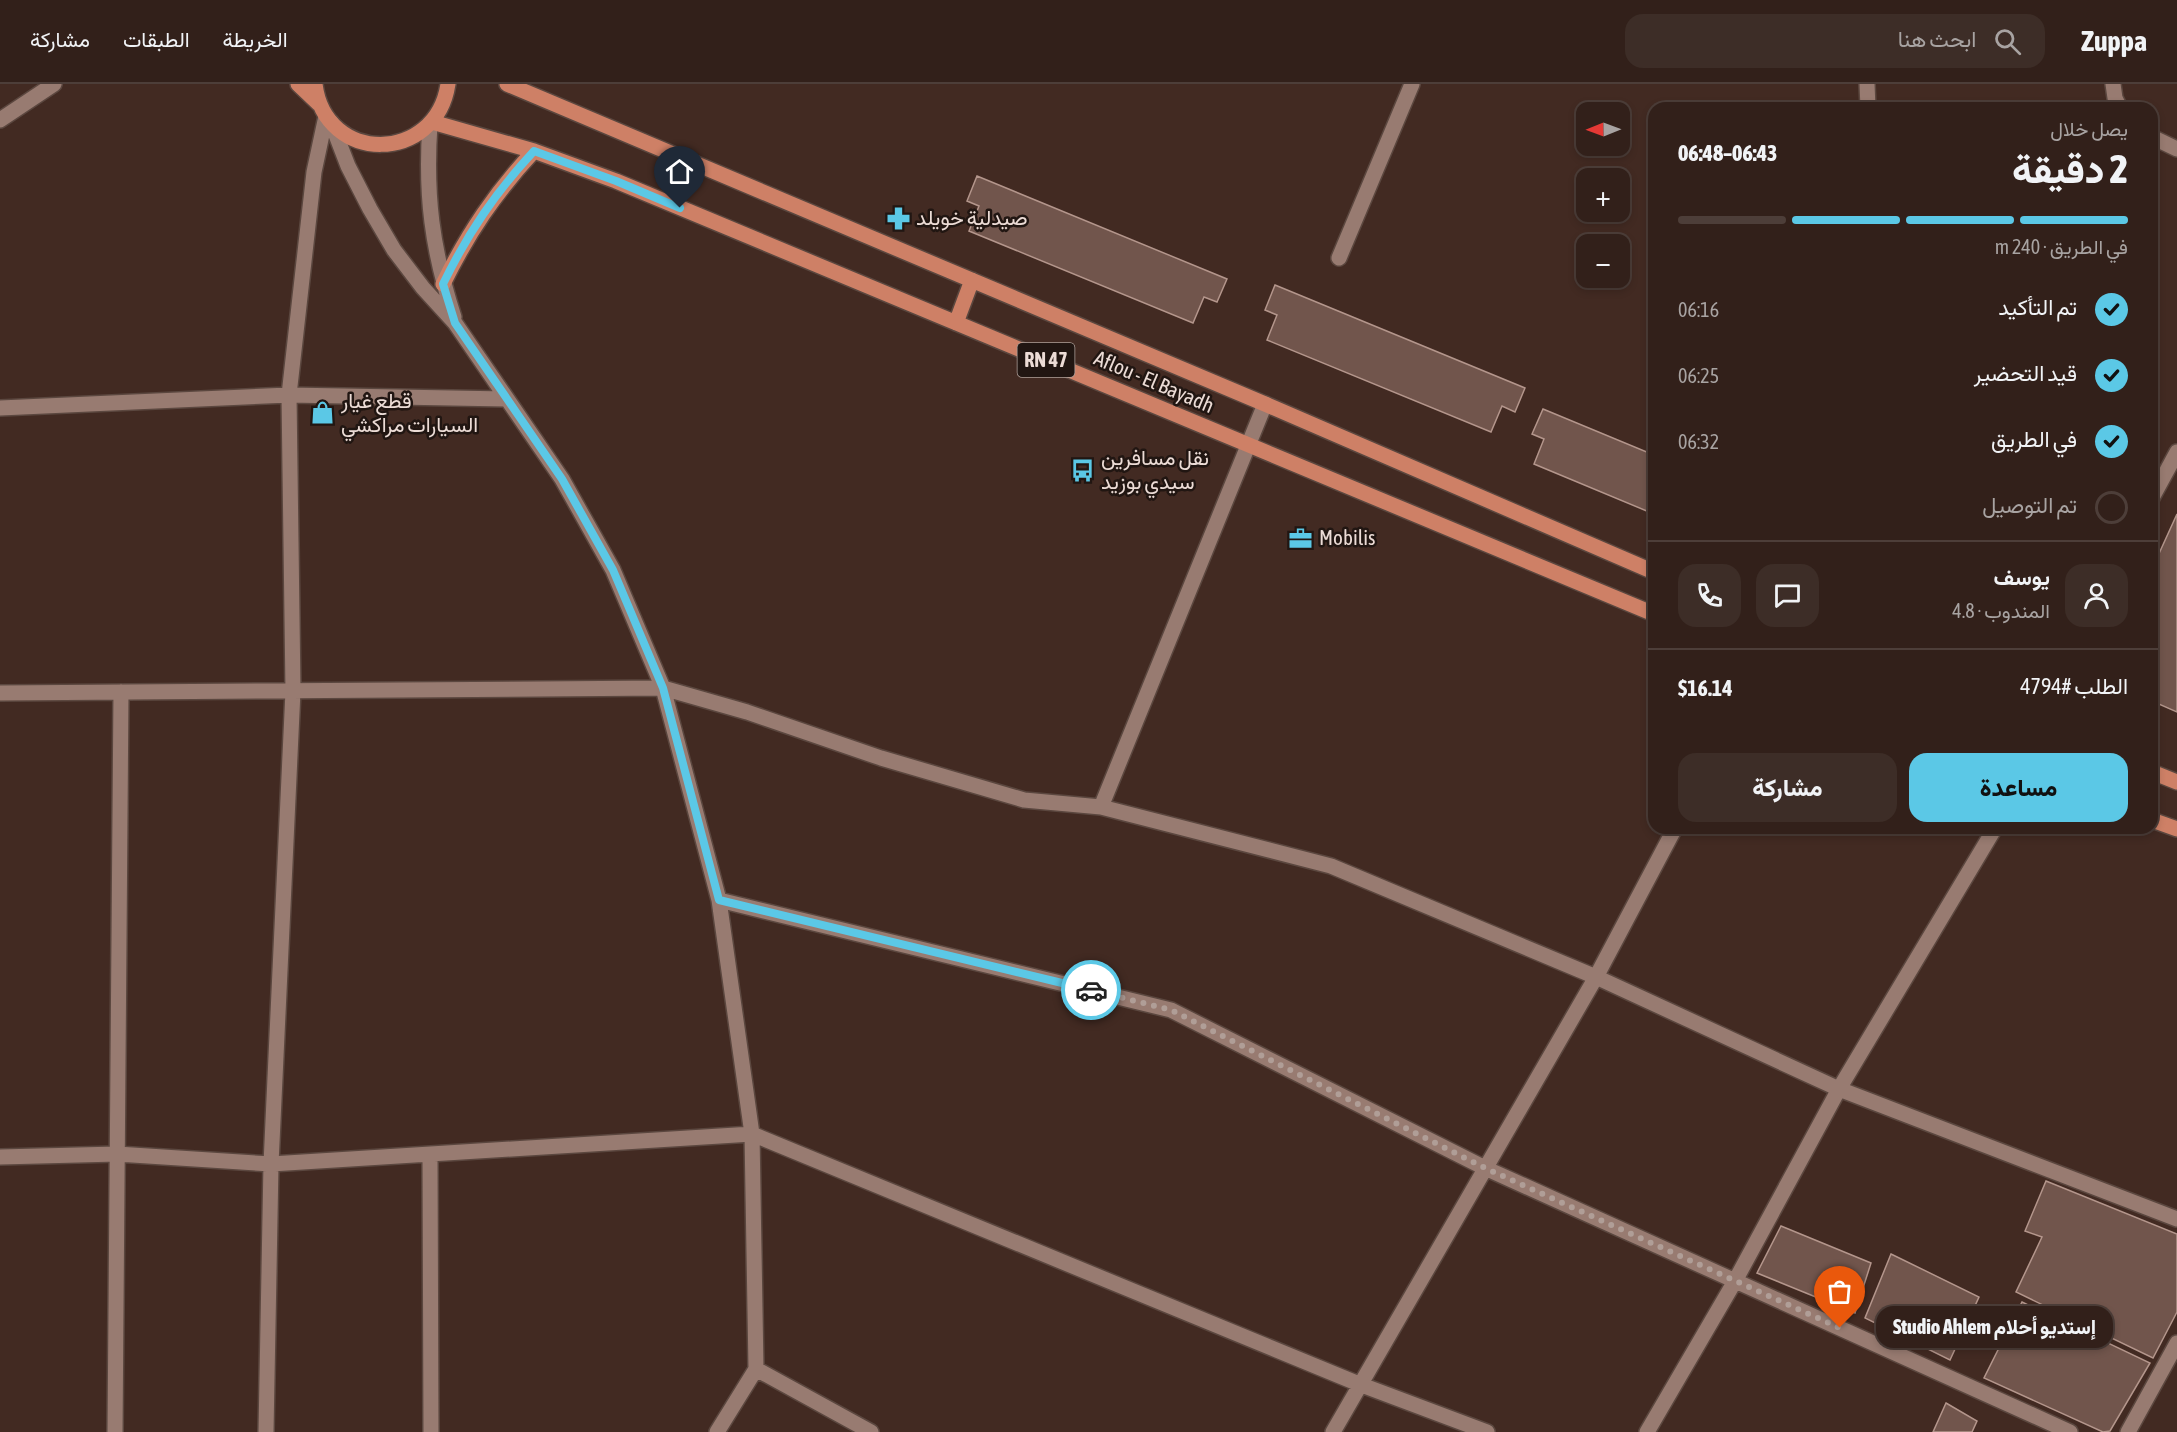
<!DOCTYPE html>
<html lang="ar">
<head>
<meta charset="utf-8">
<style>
	:root { --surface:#32201a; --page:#3d2d27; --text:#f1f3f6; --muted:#a8a3a2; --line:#4d3e39; --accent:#5bc8e6 }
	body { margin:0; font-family:"Asap Condensed",Vazirmatn,sans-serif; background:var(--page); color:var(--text); direction:rtl; height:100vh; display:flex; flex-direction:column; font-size:22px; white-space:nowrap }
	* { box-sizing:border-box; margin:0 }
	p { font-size:20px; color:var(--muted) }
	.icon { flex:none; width:33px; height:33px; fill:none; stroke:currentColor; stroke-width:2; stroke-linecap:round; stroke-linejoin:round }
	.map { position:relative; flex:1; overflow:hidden; direction:ltr }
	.details { position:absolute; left:1648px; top:18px; width:510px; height:732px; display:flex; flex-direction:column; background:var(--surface); border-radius:18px; box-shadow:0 3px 9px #0003,0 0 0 2px var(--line); direction:rtl }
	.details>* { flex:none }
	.needle { width:39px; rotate:269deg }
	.buttons { position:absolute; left:1576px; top:18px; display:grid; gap:12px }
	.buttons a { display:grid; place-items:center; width:54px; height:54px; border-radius:12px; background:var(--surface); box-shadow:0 3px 9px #0003,0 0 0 2px var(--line); font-size:30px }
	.pin { position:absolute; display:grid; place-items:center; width:51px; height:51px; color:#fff; margin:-62px -26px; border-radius:50% 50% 50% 0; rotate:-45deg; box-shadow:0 0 6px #0007 }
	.pin .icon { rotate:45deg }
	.courier { position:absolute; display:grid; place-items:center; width:60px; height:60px; margin:-30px; border:4px solid #5bc8e6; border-radius:50%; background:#fff; color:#222; box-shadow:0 2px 8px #0007 }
	.bubble { position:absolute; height:42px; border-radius:18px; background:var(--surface); box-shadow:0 3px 9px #0003,0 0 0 2px var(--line); font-size:20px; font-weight:800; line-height:42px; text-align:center; direction:rtl }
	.summary em { font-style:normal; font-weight:800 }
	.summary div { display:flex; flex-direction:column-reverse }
	.summary { display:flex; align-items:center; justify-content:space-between; height:102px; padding:0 30px }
	h1 { font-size:39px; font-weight:800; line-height:45px }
	.bar { display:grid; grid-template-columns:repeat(4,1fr); gap:9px 6px; align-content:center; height:72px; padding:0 30px }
	.bar i { height:8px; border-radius:4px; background:var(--line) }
	.bar .current { background:var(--accent) }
	.bar p { grid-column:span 4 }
	.line { display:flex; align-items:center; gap:15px; padding:0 30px; border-top:2px solid var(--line) }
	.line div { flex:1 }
	.round { display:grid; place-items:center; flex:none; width:63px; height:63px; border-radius:18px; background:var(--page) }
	ol { padding:0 30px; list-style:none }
	li { display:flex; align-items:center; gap:18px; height:66px }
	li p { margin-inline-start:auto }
	li .icon { padding:6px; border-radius:50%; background:var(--accent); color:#111; stroke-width:4 }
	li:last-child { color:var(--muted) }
	li i { width:33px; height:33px; border:3px solid var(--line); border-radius:50% }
	.action { display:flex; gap:12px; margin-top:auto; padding:12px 30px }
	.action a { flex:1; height:69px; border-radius:18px; background:var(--accent); color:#111; font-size:24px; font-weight:800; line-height:69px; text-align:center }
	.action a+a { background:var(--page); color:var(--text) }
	header { display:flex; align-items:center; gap:36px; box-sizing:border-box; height:84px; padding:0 30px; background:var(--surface); border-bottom:2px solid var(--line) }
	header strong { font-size:28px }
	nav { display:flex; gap:33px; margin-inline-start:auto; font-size:21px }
	.search { width:420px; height:54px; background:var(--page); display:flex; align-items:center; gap:15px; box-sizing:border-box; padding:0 21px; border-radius:18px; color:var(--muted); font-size:22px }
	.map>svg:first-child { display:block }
	.building { fill:#71554c; stroke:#b4968c; stroke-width:1.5 }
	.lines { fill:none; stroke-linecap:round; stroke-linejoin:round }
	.minor-casing { stroke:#5b473f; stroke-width:18 }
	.major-casing { stroke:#5b473f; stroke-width:18 }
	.minor { stroke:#987b71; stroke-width:15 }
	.major { stroke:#ce8066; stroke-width:15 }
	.done { stroke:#b09e97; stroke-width:6; stroke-dasharray:0 10.8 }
	.route { stroke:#5bc8e6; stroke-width:8 }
	.labels { text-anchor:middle; stroke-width:5; stroke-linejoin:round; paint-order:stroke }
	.shield { fill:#211612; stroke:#afa19b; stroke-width:1.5 }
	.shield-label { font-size:20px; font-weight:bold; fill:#ecdcd6 }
	.poi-label { font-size:21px; fill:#ecdcd6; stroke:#211612; text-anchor:start }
	.street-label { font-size:21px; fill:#ecdcd6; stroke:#211612 }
</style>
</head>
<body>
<header>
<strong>Zuppa</strong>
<div class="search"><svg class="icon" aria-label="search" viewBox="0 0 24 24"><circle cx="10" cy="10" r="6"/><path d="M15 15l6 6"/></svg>ابحث هنا</div>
<nav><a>الخريطة</a><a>الطبقات</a><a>مشاركة</a></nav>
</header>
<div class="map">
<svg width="2177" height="1348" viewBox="0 0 2177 1348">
	<rect width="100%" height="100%" fill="#422a22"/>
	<path class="building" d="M 977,92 L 1227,195 L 1217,218 L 1204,213 L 1193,239 L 969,147 L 979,122 L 967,117 Z
		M 1275,201 L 1525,304 L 1515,328 L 1502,322 L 1491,348 L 1267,256 L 1277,231 L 1265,226 Z
		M 1543,325 L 1654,371 L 1654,430 L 1534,380 L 1544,355 L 1532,350 Z
		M 2177,430 L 2177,628 L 2152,617 L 2152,485 Z
		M 2046,1097 L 2177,1150 L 2177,1228 L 2153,1274 L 2016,1208 L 2042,1153 L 2025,1147 Z
		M 1781,1142 L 1871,1179 L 1855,1229 L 1757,1189 Z
		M 1891,1170 L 1979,1213 L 1950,1276 L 1865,1234 Z
		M 2022,1218 L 2150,1279 L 2110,1347 L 2103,1348 L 1984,1294 Z
		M 1946,1319 L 1977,1337 L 1972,1348 L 1933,1348 Z"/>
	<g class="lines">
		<defs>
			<path id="minor" d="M 1867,0 L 1868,24
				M 2113,0 L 2115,14 L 2120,24
				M 0,36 L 54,0
				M 331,38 L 348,82 L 370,125 L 394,166 L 423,204 L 455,239 L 562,395 L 613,486 L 663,604 L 719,816 L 752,1050 L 756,1285 L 717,1348
				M 430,40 C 425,111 432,165 454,233
				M 2152,53 L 2177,65
				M 1339,174 L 1412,0
				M 0,324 L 289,311 L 506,315
				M 2152,414 L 2177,368
				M 0,609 L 663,604 L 747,628 L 881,674 L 1024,716 L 1101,723 L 1331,782 L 1596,893 L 1839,1005 L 2177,1135
				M 1101,723 L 1265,320
				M 719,816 L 1171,926 L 1485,1084 L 2070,1348
				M 430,1071 L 431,1348
				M 0,1073 L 117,1070 L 271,1080 L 752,1050 L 1359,1300 L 1487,1348
				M 756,1285 L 871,1348
				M 115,1348 L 121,608
				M 266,1348 L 271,1080 L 293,607 L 289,311 L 314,88 L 326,32
				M 1333,1348 L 1596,893 L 1675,744
				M 1647,1348 L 1735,1197 L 1839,1005 L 1995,744
				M 2128,1348 L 2177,1259"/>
			<path id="major" d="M 298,0 L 319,20
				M 315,0 C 325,81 436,80 448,0
				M 507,0 L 1265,320 L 1654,488
				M 432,38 L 534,67 L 616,97 L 1654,530
				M 443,200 C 468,149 495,109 534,67
				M 956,239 L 972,196
				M 2152,688 L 2177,698
				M 2152,736 L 2177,745"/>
		</defs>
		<use href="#minor" class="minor-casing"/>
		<use href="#major" class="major-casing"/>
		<use href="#minor" class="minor"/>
		<use href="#major" class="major"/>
	</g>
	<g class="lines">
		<path class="done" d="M 1091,906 L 1171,926 L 1485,1084 L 1840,1244"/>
		<path class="route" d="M 680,124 L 616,97 L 534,67 C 495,109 468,149 443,200 L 455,239 L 562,395 L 613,486 L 663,604 L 719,816 L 1091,906"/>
	</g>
	<defs>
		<symbol id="pharmacy-bare" viewBox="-9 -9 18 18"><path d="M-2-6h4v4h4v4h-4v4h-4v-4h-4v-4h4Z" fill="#5bc8e6" stroke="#211612" stroke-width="2.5" paint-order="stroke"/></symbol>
		<symbol id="shop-bare" viewBox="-9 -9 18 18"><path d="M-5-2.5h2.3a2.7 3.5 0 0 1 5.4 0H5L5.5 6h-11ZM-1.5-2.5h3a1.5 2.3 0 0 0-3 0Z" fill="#5bc8e6" stroke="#211612" stroke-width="2.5" paint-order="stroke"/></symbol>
		<symbol id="bus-bare" viewBox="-9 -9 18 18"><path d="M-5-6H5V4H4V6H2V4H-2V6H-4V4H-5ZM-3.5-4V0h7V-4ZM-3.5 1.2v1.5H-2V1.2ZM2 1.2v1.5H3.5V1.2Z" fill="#5bc8e6" stroke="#211612" stroke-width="2.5" paint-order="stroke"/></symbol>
		<symbol id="office-bare" viewBox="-9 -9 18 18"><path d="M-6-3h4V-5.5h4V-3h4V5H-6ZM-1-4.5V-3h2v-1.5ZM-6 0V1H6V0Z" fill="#5bc8e6" stroke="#211612" stroke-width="2.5" paint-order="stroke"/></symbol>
	</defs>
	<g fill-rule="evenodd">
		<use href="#pharmacy-bare" x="882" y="118" width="33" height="33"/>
		<use href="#shop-bare" x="306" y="312" width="33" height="33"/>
		<use href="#bus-bare" x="1066" y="370" width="33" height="33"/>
		<use href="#office-bare" x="1284" y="438" width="33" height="33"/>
	</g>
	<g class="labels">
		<rect class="shield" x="1017.5" y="259" width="57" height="34" rx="4.5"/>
		<g class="shield-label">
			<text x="1046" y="283">RN 47</text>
		</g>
		<g class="poi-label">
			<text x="916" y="141">صيدلية خويلد</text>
			<text x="341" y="324">قطع غيار<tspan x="341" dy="24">السيارات مراكشي</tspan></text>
			<text x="1101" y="381">نقل مسافرين<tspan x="1101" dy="24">سيدي بوزيد</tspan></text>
			<text x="1319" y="461">Mobilis</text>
		</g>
		<g class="street-label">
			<text transform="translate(1154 298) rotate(23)" y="7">Aflou - El Bayadh</text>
		</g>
	</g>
</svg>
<div class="buttons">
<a><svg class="needle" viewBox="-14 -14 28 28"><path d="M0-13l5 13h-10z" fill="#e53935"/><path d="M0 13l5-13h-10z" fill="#a8a3a2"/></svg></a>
<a>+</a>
<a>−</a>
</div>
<div class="pin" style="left:1840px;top:1244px;background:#ea580c"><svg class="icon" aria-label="bag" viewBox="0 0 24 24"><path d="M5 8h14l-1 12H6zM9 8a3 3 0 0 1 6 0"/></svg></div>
<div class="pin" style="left:680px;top:124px;background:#1f2937"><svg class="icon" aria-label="home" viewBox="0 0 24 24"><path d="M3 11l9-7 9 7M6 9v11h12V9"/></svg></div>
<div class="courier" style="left:1091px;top:906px"><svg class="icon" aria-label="car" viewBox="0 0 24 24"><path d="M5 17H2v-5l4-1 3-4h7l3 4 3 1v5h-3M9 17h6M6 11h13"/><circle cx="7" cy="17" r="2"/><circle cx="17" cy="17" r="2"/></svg></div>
<div class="bubble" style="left:1876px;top:1222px;width:237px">إستديو أحلام Studio Ahlem</div>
<section class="details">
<div class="summary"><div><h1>2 دقيقة</h1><p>يصل خلال</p></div><em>06:43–06:48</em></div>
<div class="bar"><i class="current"></i><i class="current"></i><i class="current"></i><i></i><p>في الطريق · 240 m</p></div>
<ol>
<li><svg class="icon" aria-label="check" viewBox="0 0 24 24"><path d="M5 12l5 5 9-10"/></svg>تم التأكيد<p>06:16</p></li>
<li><svg class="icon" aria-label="check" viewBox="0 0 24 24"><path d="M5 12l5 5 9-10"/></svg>قيد التحضير<p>06:25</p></li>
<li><svg class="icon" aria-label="check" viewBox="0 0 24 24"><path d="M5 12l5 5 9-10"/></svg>في الطريق<p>06:32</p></li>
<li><i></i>تم التوصيل</li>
</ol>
<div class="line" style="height:108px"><a class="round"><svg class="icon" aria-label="person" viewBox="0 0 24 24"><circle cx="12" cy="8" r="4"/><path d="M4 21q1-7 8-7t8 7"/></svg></a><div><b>يوسف</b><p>المندوب · 4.8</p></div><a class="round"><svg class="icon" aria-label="chat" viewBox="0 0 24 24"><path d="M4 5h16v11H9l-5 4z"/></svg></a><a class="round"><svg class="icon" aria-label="phone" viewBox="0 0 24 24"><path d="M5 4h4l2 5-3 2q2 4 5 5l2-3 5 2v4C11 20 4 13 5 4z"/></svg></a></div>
<div class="line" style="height:78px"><div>الطلب #4794</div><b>$16.14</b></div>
<div class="action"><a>مساعدة</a><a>مشاركة</a></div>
</section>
</div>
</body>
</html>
